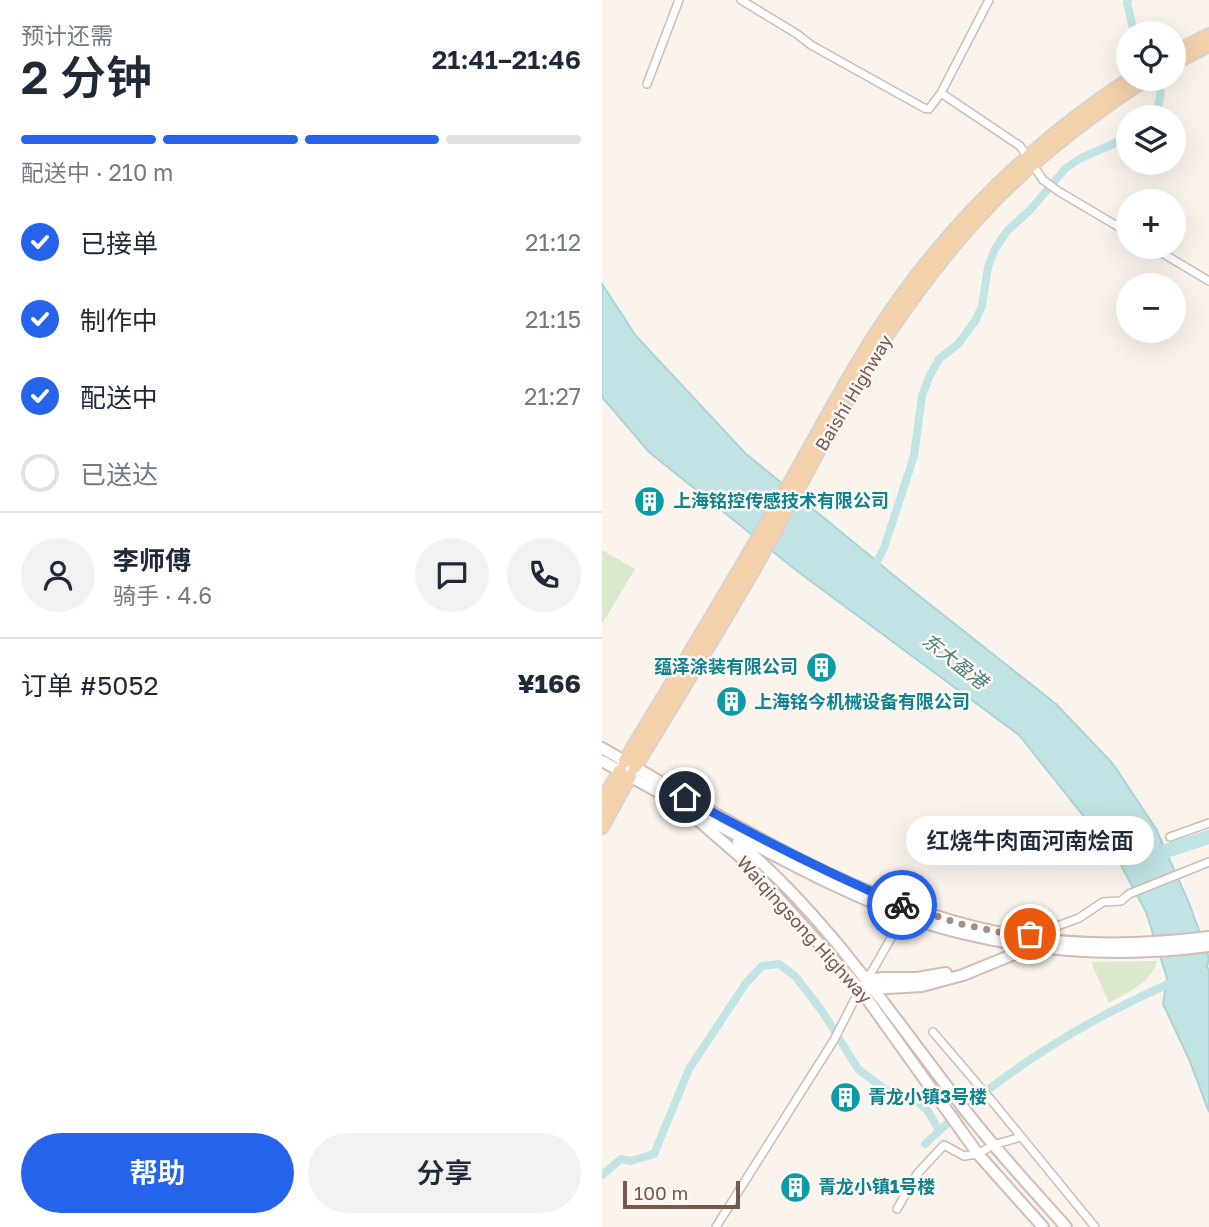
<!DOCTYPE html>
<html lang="zh">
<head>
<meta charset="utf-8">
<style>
	:root { --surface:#fff; --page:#f2f2f3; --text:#1f2937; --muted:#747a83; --line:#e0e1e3; --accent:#2563eb }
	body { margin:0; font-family:"Golos Text","Noto Sans SC",sans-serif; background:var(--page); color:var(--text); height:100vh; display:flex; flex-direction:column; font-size:26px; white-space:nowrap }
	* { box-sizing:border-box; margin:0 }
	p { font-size:23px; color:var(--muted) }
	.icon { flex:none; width:38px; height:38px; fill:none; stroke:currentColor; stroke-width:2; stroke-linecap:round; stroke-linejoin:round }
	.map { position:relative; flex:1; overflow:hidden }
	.side { display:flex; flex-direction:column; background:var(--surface); width:602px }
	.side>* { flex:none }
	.fabs { position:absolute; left:514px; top:21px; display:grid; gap:14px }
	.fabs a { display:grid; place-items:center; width:70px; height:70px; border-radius:50%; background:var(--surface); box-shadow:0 7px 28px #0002; font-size:35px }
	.scale { position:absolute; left:21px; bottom:18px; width:117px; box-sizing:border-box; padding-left:7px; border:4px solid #755950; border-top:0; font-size:19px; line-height:24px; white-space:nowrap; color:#755950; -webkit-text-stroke:5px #fef8f2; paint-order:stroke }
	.pin { position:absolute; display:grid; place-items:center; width:60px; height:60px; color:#fff; margin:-30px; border:4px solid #fff; border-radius:50%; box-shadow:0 2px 7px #0007 }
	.courier { position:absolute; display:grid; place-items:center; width:70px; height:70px; margin:-35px; border:5px solid #2563eb; border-radius:50%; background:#fff; color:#222; box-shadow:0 2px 9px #0007 }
	.bubble { position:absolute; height:49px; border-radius:24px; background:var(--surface); box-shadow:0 7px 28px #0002; font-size:23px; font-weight:600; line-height:49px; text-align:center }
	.overview em { font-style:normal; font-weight:600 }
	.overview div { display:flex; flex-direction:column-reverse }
	.overview { display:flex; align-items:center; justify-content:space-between; height:119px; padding:0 21px }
	h1 { font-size:46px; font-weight:600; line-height:52px }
	.bar { display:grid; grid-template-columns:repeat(4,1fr); gap:10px 7px; align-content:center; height:84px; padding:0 21px }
	.bar i { height:9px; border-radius:5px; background:var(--line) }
	.bar .current { background:var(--accent) }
	.bar p { grid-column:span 4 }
	.line { display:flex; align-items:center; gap:18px; padding:0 21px; border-top:2px solid var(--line) }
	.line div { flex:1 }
	.round { display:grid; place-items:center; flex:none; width:74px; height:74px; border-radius:37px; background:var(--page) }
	ol { padding:0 21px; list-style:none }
	li { display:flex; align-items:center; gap:21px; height:77px }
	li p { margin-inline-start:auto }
	li .icon { padding:7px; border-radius:50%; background:var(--accent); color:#fff; stroke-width:4 }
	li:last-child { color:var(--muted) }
	li i { width:38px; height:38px; border:4px solid var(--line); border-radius:50% }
	.button { display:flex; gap:14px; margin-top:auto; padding:14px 21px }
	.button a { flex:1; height:80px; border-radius:42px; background:var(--accent); color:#fff; font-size:28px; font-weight:600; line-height:80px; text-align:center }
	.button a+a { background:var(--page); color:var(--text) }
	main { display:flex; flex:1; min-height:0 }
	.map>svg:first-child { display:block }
	.green { fill:#dae8cb }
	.water { fill:#c1e3e4; stroke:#a8d3d5; stroke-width:2 }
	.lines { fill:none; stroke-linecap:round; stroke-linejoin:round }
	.canal { stroke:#c1e3e4; stroke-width:8 }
	.river { stroke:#c1e3e4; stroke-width:14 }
	.minor-casing { stroke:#cfbdb4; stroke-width:10 }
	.secondary-casing { stroke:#d2bdb2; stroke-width:14 }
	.primary-casing { stroke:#d8d1ce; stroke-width:16 }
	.minor { stroke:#fff; stroke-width:7 }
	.secondary { stroke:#fff; stroke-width:10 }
	.primary { stroke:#f3d1ab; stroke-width:12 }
	.done { stroke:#a48f87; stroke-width:7; stroke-dasharray:0 12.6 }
	.route { stroke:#2563eb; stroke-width:9 }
	.labels { text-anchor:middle; stroke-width:5; stroke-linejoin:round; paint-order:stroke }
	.street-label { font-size:18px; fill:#755950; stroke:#fef8f2 }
	.culture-label { font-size:18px; font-weight:bold; fill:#0d838f; stroke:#fef8f2; text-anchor:start }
	.water-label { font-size:19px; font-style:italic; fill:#487b7f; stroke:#fef8f2 }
</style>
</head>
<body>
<main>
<section class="side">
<div class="overview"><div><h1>2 分钟</h1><p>预计还需</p></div><em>21:41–21:46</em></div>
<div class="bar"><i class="current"></i><i class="current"></i><i class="current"></i><i></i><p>配送中 · 210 m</p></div>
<ol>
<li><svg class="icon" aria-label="check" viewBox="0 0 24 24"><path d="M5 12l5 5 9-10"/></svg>已接单<p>21:12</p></li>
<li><svg class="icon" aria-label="check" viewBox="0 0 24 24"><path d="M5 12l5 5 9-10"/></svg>制作中<p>21:15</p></li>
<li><svg class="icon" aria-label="check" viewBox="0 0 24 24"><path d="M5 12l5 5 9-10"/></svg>配送中<p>21:27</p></li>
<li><i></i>已送达</li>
</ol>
<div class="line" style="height:126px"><a class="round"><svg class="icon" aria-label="person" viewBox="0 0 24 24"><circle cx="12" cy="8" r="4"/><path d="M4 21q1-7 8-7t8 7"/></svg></a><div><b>李师傅</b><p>骑手 · 4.6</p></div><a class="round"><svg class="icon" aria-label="chat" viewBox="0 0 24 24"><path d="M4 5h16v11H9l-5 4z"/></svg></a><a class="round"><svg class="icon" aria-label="phone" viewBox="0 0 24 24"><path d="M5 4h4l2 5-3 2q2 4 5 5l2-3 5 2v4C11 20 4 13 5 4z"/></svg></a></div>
<div class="line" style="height:91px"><div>订单 #5052</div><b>¥166</b></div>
<div class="button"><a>帮助</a><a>分享</a></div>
</section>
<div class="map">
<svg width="607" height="1227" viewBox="0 0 607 1227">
	<rect width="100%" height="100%" fill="#fbf4ec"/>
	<path class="green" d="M 0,550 L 33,569 L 0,624 Z
		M 555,961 C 549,983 525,993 507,1003 L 489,962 Z"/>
	<path class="water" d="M 0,284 L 34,336 L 143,453 L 306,587 L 454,704 L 511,764 L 554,829 L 587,903 L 607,958 L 605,967 L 607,970 L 607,1112 L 587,1059 L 561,1004 L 565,978 L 544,912 L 515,858 L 417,735 L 195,571 L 47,452 L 0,397 Z"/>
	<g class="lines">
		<path class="canal" d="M 526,0 L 525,3 L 530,24 L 535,33
			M 550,117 C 558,106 561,92 556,79
			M 271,570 L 282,548 L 312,456 L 320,396 L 327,377 L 337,359 L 356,344 L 373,321 L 380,306 L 386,267 L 393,249 L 405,231 L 428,210 L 464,168 L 479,158 L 527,137
			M 323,1144 C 393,1076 481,1021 571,982
			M 0,1175 L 19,1159 L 29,1161 L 52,1154 L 87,1069 L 144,983 L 160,966 L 177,964 L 193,976 L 220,1011 L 256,1069 L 292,1096 L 314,1100 L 326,1111 L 337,1130"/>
		<path class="river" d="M 564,851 L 607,837"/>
		<defs>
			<path id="minor" d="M 139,0 L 195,34 L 209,45 L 322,108 L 327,109 L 339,93
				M 387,0 L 339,93 L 418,146 L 441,180 L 456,191 L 527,233
				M 45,84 L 77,0
				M 550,247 L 607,281
				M 568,837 L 607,823
				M 424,935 L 439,932 L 477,918 L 501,902 L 519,901 L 527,894 L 607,862
				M 331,1032 L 390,1101 L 493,1227
				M 295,1209 L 315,1174 L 342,1145 L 362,1156 L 376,1154 L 391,1145 L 419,1137
				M 114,1227 L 232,1040 L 258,989 L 272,968 L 303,913"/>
			<path id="secondary" d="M 0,748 C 131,823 264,911 416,936 C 480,947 542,945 607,937
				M 0,761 C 72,800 142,841 215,877 C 261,899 309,921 359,933 C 441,953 524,957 607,946
				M 97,821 L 142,860 L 258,989 L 376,1154 L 441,1227
				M 136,842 C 221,913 283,1006 350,1093 C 385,1140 425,1183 464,1227
				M 264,981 L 280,978 L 315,978 L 344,973
				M 268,989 L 320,986 L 361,975 L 427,948"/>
			<path id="primary" d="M 572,53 L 607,35
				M 572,63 L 607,45
				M 23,761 C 76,673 129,586 180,497 C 214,439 244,378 281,323 C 347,224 429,144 528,79
				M 33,767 C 75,697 118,629 158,558 C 199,485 237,408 283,338 C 313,293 347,248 384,209 C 429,161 489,115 544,79
				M 0,802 L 18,771
				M 0,827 L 28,776"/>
		</defs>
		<use href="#minor" class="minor-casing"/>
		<use href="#secondary" class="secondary-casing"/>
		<use href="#primary" class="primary-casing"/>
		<use href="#minor" class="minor"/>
		<use href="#secondary" class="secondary"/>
		<use href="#primary" class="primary"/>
	</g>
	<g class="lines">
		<path class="done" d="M 300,905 L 359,924 L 416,936 L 428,934"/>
		<path class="route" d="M 83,797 C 154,837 226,873 300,905"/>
	</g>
	<defs>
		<symbol id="building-disc" viewBox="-11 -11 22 22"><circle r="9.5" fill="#0f9aa8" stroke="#fef8f2"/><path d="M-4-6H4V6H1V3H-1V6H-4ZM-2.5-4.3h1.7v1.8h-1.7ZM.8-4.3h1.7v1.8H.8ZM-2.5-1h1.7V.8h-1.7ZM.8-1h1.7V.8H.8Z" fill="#fff"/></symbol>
	</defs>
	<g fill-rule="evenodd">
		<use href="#building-disc" x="30" y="484" width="35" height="35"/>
		<use href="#building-disc" x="202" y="650" width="35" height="35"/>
		<use href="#building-disc" x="112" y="684" width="35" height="35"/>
		<use href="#building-disc" x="226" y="1080" width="35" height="35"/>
		<use href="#building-disc" x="176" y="1170" width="35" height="35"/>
	</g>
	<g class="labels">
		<g class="street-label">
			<text transform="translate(252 393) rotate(-59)" y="6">Baishi Highway</text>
			<text transform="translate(202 930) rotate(48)" y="6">Waiqingsong Highway</text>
		</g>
		<g class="culture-label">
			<text x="71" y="507">上海铭控传感技术有限公司</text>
			<text x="196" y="673" text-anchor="end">蕴泽涂装有限公司</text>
			<text x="152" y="708">上海铭今机械设备有限公司</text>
			<text x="266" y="1103">青龙小镇3号楼</text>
			<text x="216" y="1193">青龙小镇1号楼</text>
		</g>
		<g class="water-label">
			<text transform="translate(353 661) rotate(38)" y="7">东大盈港</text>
		</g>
	</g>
</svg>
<div class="fabs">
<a><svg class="icon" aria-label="locate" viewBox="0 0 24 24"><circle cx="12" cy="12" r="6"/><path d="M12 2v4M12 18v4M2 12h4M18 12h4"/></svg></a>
<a><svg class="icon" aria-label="layers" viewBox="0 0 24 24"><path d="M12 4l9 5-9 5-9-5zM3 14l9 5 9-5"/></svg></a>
<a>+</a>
<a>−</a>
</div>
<div class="scale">100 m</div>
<div class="pin" style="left:428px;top:934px;background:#ea580c"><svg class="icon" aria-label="bag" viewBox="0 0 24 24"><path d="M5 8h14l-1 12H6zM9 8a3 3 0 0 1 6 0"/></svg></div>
<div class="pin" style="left:83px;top:797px;background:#1f2937"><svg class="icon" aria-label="home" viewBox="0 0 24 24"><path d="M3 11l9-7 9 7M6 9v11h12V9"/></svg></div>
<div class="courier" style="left:300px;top:905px"><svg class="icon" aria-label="bike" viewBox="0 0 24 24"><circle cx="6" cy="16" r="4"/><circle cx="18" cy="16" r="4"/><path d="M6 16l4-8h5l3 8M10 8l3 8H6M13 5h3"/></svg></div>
<div class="bubble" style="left:304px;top:816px;width:248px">红烧牛肉面河南烩面</div>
</div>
</main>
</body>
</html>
